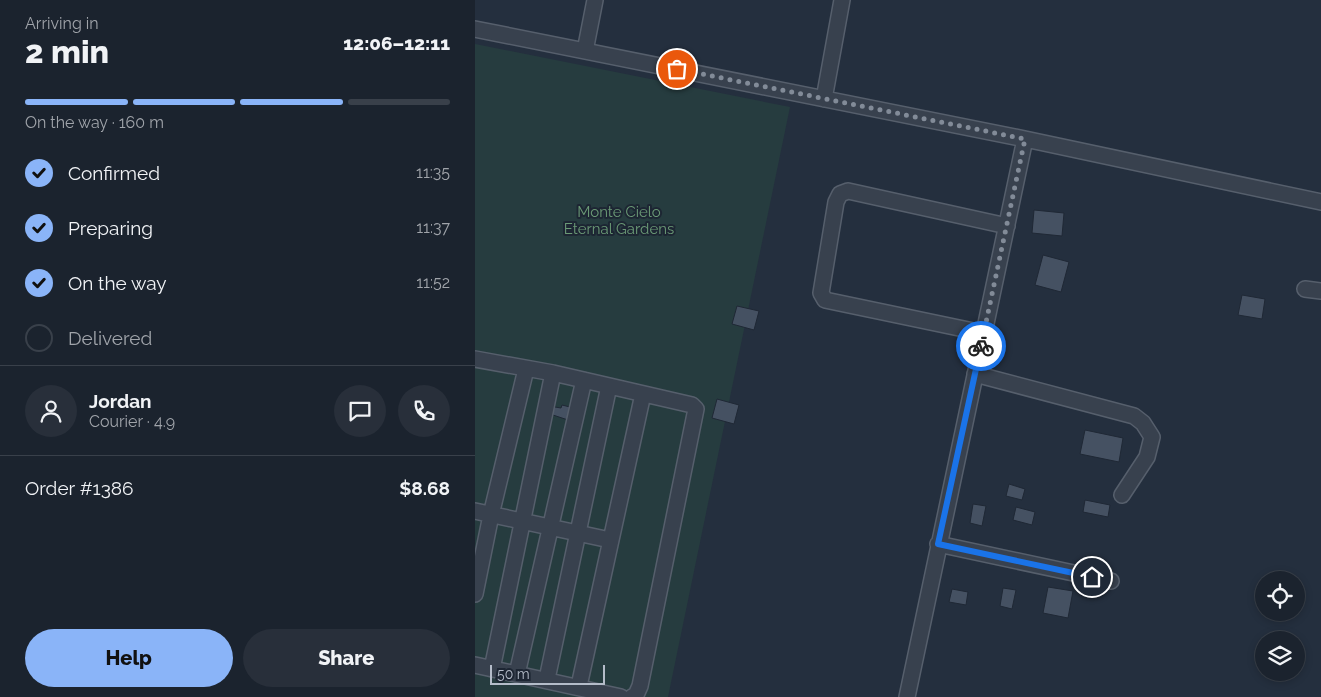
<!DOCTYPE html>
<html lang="en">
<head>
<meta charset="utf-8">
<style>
	:root { --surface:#1b232e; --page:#282f3a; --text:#f1f3f6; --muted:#a0a4aa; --line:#39404a; --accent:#8ab4f8 }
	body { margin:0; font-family:Raleway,sans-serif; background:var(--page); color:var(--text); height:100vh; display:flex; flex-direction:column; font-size:19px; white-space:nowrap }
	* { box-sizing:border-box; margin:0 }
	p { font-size:16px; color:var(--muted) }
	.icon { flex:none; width:28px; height:28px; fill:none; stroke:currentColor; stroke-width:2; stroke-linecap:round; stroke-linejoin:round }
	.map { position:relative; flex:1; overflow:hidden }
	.details { display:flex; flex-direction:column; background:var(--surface); width:475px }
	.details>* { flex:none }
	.buttons { position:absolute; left:780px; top:571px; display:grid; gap:10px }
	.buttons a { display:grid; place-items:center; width:50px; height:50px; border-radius:50%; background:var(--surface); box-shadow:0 2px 8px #0003,0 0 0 1px var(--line); font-size:25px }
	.scale { position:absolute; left:15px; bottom:12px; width:115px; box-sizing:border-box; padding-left:5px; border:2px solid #b4bcc9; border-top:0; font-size:14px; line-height:18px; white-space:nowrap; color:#b4bcc9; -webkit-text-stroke:4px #1d2633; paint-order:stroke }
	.pin { position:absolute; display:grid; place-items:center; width:42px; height:42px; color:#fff; margin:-21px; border:2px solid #fff; border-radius:50%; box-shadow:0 1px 5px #0007 }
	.courier { position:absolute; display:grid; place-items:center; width:50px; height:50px; margin:-25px; border:4px solid #1a73e8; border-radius:50%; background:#fff; color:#222; box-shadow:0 1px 6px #0007 }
	.head em { font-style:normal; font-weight:800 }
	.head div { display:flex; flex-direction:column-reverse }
	.head { display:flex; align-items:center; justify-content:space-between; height:85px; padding:0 25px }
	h1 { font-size:32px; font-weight:800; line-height:38px }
	.bar { display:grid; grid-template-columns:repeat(4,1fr); gap:8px 5px; align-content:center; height:60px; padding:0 25px }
	.bar i { height:6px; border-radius:4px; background:var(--line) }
	.bar .on { background:var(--accent) }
	.bar p { grid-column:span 4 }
	.line { display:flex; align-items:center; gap:12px; padding:0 25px; border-top:1px solid var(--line) }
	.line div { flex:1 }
	.round { display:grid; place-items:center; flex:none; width:52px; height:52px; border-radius:26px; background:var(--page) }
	ol { padding:0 25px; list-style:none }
	li { display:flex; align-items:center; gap:15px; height:55px }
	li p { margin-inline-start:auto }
	li .icon { padding:5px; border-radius:50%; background:var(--accent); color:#111; stroke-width:4 }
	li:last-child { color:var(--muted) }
	li i { width:28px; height:28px; border:2px solid var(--line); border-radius:50% }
	.primary-button { display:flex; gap:10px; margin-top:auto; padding:10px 25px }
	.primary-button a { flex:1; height:58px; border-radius:30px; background:var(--accent); color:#111; font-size:20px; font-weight:800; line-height:58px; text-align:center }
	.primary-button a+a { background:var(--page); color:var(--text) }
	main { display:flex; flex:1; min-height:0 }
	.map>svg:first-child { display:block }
	.green { fill:#263c3f }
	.building { fill:#455162; stroke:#1f2835 }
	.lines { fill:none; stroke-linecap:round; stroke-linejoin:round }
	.minor-casing { stroke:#565f6c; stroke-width:18 }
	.minor { stroke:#38414e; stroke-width:15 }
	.done { stroke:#828b98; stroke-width:5; stroke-dasharray:0 9 }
	.route { stroke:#1a73e8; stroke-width:6 }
	.labels { text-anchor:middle; stroke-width:4; stroke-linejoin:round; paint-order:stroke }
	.park-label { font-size:15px; fill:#6b9a76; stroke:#1d2633 }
</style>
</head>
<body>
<main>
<section class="details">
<div class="head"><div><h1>2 min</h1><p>Arriving in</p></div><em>12:06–12:11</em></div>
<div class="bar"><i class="on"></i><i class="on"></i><i class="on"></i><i></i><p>On the way · 160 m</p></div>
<ol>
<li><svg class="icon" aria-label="check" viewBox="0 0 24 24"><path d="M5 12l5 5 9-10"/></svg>Confirmed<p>11:35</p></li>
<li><svg class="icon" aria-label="check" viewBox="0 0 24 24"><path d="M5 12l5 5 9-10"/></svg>Preparing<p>11:37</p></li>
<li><svg class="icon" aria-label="check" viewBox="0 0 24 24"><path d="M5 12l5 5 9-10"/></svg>On the way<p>11:52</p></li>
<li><i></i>Delivered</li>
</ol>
<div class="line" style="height:90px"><a class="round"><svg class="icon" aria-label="person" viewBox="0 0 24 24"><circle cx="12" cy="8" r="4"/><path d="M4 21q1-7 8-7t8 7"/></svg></a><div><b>Jordan</b><p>Courier · 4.9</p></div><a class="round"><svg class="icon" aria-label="chat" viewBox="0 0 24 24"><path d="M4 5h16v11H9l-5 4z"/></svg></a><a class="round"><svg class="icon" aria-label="phone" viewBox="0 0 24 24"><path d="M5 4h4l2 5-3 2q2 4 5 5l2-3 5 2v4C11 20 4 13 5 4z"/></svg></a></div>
<div class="line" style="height:65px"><div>Order #1386</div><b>$8.68</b></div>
<div class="primary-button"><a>Help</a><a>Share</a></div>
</section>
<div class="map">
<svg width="846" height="697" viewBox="0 0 846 697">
	<rect width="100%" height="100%" fill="#242f3e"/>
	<path class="green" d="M 0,44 L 315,107 L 193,697 L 0,697 Z"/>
	<path class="building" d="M 559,210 L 589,213 L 587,236 L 557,233 Z
		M 568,255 L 594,262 L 586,292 L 560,285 Z
		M 767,295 L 790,299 L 787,319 L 763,315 Z
		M 262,306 L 284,311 L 279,330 L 257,324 Z
		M 242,399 L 264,405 L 259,424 L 237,418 Z
		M 87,405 L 99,408 L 96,421 L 72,413 L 74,406 L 86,408 Z
		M 610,430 L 648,438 L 644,462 L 605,454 Z
		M 534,484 L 550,489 L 547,500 L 531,496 Z
		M 610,500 L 635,505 L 633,517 L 608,512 Z
		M 498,504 L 511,506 L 507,526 L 495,523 Z
		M 541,507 L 560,512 L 557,525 L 538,520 Z
		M 573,587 L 598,591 L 593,618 L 568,613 Z
		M 528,588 L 541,590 L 537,609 L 525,606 Z
		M 477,589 L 493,592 L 491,605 L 474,602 Z"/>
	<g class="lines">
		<defs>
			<path id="minor" d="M 0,29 L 550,139 L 846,202
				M 110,51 L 120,0
				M 349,99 L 367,0
				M 830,289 L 846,291
				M 508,333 L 350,300 L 346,293 L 361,202 L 365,194 L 373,191 L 532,226
				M 0,359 L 78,373 L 217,405 L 221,409 L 165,686 L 161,695 L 157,697
				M 500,374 L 659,416 L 668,423 L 677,437 L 672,457 L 647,495
				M 0,511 L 135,540
				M 463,544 L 636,581
				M 0,594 L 16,515 L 51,369
				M 0,665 L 146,697
				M 17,669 L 78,373
				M 42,674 L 109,380
				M 72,679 L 134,386
				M 104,686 L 168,394
				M 432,697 L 550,139"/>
		</defs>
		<use href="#minor" class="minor-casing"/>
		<use href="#minor" class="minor"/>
	</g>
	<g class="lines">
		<path class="done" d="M 202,69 L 550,139 L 506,346"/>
		<path class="route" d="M 506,346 L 463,544 L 617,577"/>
	</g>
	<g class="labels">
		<g class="park-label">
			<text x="144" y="217">Monte Cielo<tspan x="144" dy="17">Eternal Gardens</tspan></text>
		</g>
	</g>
</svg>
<div class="buttons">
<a><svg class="icon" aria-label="locate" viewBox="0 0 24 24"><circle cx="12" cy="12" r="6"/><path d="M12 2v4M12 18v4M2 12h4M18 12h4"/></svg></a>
<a><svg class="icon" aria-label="layers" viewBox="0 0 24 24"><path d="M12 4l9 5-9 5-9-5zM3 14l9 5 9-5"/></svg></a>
</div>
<div class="scale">50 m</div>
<div class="pin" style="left:202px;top:69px;background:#ea580c"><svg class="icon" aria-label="bag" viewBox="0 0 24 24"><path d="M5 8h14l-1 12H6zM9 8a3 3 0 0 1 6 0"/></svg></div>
<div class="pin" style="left:617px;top:577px;background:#1f2937"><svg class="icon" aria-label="home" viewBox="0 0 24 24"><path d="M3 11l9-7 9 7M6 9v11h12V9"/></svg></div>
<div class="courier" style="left:506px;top:346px"><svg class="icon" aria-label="bike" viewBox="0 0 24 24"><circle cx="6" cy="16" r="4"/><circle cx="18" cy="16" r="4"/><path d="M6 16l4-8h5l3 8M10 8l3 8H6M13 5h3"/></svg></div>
</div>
</main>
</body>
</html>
